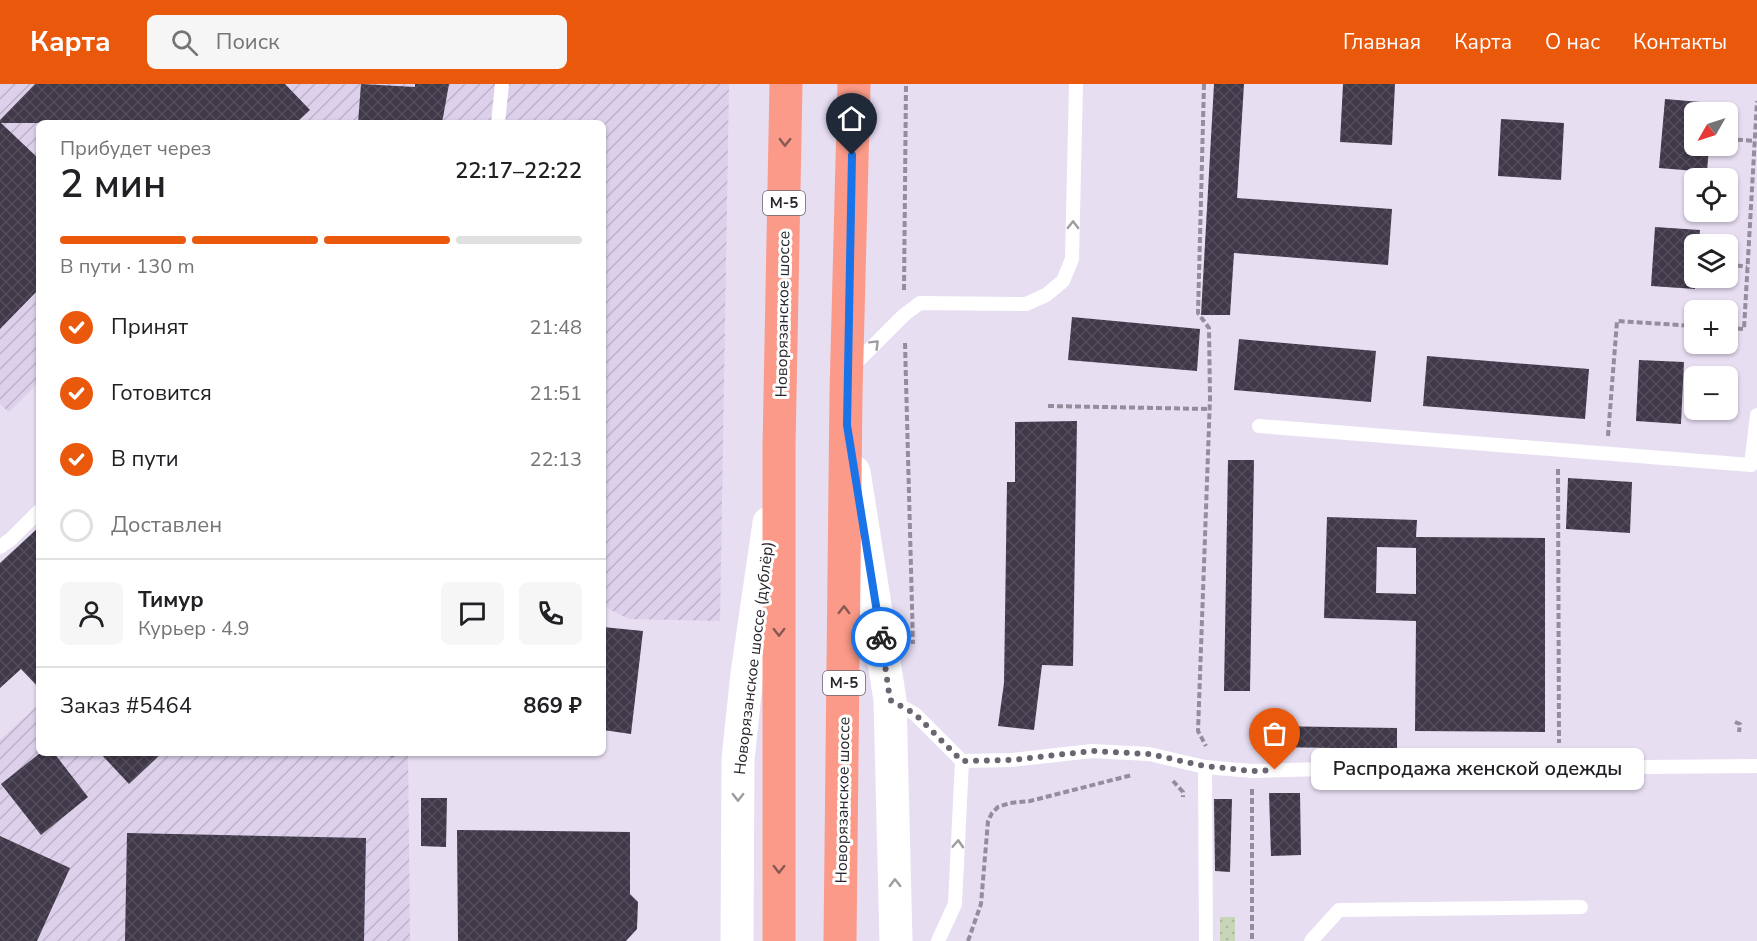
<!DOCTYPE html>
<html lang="ru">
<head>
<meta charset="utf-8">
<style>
	:root { --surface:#fff; --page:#f6f6f6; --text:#202124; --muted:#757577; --line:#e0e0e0; --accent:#ea580c }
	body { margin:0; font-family:"Nunito Sans",sans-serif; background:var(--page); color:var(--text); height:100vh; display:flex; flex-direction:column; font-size:22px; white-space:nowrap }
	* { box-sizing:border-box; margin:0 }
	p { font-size:20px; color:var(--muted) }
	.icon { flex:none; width:33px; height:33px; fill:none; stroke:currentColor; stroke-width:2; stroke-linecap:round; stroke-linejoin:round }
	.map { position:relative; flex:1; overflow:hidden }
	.panel { position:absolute; left:36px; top:36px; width:570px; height:636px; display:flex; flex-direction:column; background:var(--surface); border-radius:9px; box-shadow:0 2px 4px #0004 }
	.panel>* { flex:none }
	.needle { width:39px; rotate:231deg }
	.controls { position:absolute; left:1684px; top:18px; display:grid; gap:12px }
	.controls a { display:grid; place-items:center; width:54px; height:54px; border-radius:9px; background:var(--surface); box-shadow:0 2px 4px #0004; font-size:30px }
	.pin { position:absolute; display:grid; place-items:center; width:51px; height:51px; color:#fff; margin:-62px -26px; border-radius:50% 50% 50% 0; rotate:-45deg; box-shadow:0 0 6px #0007 }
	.pin .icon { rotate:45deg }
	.courier { position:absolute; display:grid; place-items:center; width:60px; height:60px; margin:-30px; border:4px solid #1a73e8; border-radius:50%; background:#fff; color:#222; box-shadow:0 2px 8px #0007 }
	.bubble { position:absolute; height:42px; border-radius:9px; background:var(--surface); box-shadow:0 2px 4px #0004; font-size:20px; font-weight:600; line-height:42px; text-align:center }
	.head em { font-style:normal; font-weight:600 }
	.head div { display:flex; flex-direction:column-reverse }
	.head { display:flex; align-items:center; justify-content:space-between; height:102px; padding:0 24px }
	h1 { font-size:39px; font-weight:600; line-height:45px }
	.bar { display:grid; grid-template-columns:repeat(4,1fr); gap:9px 6px; align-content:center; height:72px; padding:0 24px }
	.bar i { height:8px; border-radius:4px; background:var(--line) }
	.bar .current { background:var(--accent) }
	.bar p { grid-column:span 4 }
	.line { display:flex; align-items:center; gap:15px; padding:0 24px; border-top:2px solid var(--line) }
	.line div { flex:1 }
	.round { display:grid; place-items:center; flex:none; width:63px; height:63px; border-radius:9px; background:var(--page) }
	ol { padding:0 24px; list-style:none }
	li { display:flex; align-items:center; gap:18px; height:66px }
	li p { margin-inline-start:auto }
	li .icon { padding:6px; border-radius:50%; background:var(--accent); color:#fff; stroke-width:4 }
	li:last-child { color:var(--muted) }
	li i { width:33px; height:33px; border:3px solid var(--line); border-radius:50% }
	header { display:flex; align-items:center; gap:36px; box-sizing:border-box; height:84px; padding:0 30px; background:var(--accent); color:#fff }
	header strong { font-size:28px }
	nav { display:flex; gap:33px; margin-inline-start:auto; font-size:21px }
	.search { width:420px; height:54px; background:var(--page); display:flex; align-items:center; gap:15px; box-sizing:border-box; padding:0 21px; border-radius:9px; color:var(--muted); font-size:22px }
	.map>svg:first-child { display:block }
	.industrial { fill:url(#industrial-furrows) }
	.grass { fill:url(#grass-dots) }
	.building { fill:url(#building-cross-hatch); fill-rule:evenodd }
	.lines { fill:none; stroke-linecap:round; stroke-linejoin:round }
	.path { stroke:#948d9c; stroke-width:4; stroke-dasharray:6 3; stroke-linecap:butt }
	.service { stroke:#fff; stroke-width:14 }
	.secondary { stroke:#fff; stroke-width:33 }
	.trunk { stroke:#fb9a88; stroke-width:33 }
	.oneway { stroke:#875955 }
	.oneway2 { stroke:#9e9ca0 }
	.done { stroke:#6b6571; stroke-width:6; stroke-dasharray:0 10.8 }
	.route { stroke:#1a73e8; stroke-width:8 }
	.labels { text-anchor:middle; stroke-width:6; stroke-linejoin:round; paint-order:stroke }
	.shield { fill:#fff; stroke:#68666b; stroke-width:1.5 }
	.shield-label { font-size:15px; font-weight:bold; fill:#28242c }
	.street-label { font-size:16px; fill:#28242c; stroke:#fff }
</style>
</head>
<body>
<header>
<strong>Карта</strong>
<div class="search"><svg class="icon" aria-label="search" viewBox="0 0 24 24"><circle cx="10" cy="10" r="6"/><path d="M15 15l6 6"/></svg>Поиск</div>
<nav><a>Главная</a><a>Карта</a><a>О нас</a><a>Контакты</a></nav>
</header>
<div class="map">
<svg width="1757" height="857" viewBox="0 0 1757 857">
	<defs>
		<pattern id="industrial-furrows" width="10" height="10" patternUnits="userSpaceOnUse" patternTransform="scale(1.5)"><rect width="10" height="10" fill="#dcd0eb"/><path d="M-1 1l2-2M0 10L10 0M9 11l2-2" fill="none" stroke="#bdb2ca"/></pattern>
		<pattern id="grass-dots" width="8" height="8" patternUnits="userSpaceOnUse" patternTransform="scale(1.5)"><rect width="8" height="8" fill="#c9d5b7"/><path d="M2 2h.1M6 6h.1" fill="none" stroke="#adb79e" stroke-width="1.8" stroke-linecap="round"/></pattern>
		<pattern id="building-cross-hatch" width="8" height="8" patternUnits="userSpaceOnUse" patternTransform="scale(1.5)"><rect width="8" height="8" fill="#403949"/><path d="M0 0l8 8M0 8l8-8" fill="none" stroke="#534d5b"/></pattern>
	</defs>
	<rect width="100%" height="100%" fill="#e7def2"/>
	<path class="industrial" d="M 0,0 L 729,0 L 720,537 L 629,535 L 603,522 L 603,39 L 39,39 L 39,298 L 9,328 L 0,320 Z
		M 39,620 L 39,669 L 408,669 L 410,857 L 0,857 L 0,656 Z"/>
	<path class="grass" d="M 1220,833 L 1235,833 L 1235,857 L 1220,857 Z"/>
	<path class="building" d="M 35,0 L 285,0 L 310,26 L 296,39 L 1,39 L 39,75 L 39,205 L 0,245 L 0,36 Z
		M 361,0 L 415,3 L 415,0 L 449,0 L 442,39 L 358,39 Z
		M 1214,0 L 1244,0 L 1237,114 L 1392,125 L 1388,181 L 1234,169 L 1230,231 L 1201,231 Z
		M 1343,0 L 1395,0 L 1392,61 L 1340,58 Z
		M 1665,15 L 1712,19 L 1712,28 L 1695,28 L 1695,62 L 1709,62 L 1707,88 L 1659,84 Z
		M 1501,35 L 1564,39 L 1561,96 L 1498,92 Z
		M 1655,143 L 1700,146 L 1699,160 L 1695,160 L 1695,205 L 1651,202 Z
		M 1072,233 L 1200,245 L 1197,287 L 1068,276 Z
		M 1239,255 L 1376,267 L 1371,318 L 1234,306 Z
		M 1427,272 L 1589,285 L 1585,335 L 1423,322 Z
		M 1639,276 L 1684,278 L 1681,340 L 1636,337 Z
		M 1077,337 L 1073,582 L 1042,581 L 1034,646 L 998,642 L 1004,599 L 1007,398 L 1015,398 L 1015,338 Z
		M 1228,376 L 1254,376 L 1250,607 L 1224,607 Z
		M 1568,394 L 1632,398 L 1630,449 L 1566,445 Z
		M 1327,433 L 1417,436 L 1416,453 L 1545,454 L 1545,648 L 1415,647 L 1416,537 L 1324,534 ZM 1416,458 L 1416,510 L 1376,509 L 1377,463 L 1416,464 Z
		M 39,443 L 39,604 L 21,585 L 0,604 L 0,479 Z
		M 603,543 L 643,547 L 631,650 L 603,646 Z
		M 1268,642 L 1397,644 L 1397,665 L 1268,663 Z
		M 40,669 L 54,669 L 88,713 L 41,751 L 1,700 Z
		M 100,669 L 162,669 L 129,700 Z
		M 1269,709 L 1300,709 L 1301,771 L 1271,772 Z
		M 421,714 L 447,714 L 446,763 L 421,762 Z
		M 1214,715 L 1232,715 L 1230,788 L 1215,787 Z
		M 457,746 L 630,748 L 630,810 L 638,818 L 637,845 L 626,857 L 458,857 Z
		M 127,749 L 366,754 L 364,857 L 125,857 Z
		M 0,752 L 70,784 L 37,857 L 0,857 Z"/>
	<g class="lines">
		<path class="path" d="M 1204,0 L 1198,229 L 1209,244 L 1210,314 L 1198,647 L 1206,662
			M 1728,55 L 1755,57
			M 1728,180 L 1747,183
			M 904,206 L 906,0
			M 1728,244 L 1744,245 L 1757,17
			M 905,259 L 913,560
			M 1048,322 L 1209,325
			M 1608,352 L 1617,237 L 1695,242
			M 1558,385 L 1559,659
			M 1735,638 L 1740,640 L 1739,648
			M 392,673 L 393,669
			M 1173,697 L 1183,708 L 1183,713
			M 1252,705 L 1252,857
			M 968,857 L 981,820 L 988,737 L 992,729 L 998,723 L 1010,719 L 1030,717 L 1132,691"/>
		<path class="service" d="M 498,39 L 502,0
			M 854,287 L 857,278 L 904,231 L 920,219 L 1026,220 L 1046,211 L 1063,197 L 1072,175 L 1076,0
			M 1259,342 L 1751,381 L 1757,331
			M 0,463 L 11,455 L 39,427
			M 892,617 L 915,630 L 962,677 L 1012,676 L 1092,667 L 1149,670 L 1205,683 L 1252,687 L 1559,678
			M 1205,683 L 1206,857
			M 1642,683 L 1757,682
			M 938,857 L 955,820 L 962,677
			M 1311,857 L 1339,826 L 1581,823"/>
		<path class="secondary" d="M 854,388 L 890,616 L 896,857
			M 737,857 L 738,675 L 747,590 L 769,439"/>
		<path class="trunk" d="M 779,857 L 779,363 L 786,0
			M 840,857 L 846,309 L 854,0"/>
	</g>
	<defs><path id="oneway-chevron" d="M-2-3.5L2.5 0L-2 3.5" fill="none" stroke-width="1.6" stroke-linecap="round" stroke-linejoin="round" transform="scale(1.5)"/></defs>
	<g class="oneway">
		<use href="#oneway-chevron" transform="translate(785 58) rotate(91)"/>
		<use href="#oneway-chevron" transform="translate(844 526) rotate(-89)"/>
		<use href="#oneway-chevron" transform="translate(779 548) rotate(90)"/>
		<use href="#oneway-chevron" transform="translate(779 785) rotate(90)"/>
	</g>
	<g class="oneway2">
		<use href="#oneway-chevron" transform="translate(1073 141) rotate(-89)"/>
		<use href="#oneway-chevron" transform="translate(875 260) rotate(-45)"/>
		<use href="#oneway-chevron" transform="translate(738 713) rotate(90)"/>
		<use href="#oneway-chevron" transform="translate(958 760) rotate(-87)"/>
		<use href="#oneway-chevron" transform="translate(895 799) rotate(-91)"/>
	</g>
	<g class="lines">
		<path class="done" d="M 881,553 L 890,616 L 915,630 L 962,677 L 1012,676 L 1092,667 L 1149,670 L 1205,682 L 1252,687 L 1275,686"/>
		<path class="route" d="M 852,71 L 847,341 L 881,553"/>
	</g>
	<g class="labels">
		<g class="shield">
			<rect x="763" y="107" width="42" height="24" rx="4.5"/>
			<rect x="823" y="587" width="42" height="24" rx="4.5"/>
		</g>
		<g class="shield-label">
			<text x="784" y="124">М-5</text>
			<text x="844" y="604">М-5</text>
		</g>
		<g class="street-label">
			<text transform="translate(782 230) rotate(-89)" y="6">Новорязанское шоссе</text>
			<text transform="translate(753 574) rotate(-83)" y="6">Новорязанское шоссе (дублёр)</text>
			<text transform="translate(842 716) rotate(-89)" y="6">Новорязанское шоссе</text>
		</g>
	</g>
</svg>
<div class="controls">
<a><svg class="needle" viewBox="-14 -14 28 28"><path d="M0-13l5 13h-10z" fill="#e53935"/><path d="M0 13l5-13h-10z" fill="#757577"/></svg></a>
<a><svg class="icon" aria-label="locate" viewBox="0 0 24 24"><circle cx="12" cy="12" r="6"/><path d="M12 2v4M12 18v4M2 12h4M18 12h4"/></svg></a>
<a><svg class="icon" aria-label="layers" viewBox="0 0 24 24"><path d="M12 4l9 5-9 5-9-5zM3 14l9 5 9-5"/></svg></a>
<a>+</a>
<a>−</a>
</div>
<div class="pin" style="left:1275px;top:686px;background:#ea580c"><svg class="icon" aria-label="bag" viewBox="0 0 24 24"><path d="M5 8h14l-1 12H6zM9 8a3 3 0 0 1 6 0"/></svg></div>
<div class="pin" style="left:852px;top:71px;background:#1f2937"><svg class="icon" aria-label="home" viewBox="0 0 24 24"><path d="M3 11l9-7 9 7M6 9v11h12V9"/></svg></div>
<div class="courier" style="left:881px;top:553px"><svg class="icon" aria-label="bike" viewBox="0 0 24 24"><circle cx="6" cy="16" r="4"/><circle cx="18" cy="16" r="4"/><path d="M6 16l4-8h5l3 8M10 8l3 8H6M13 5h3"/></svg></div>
<div class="bubble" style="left:1311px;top:664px;width:333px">Распродажа женской одежды</div>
<section class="panel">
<div class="head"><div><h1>2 мин</h1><p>Прибудет через</p></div><em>22:17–22:22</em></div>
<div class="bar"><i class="current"></i><i class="current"></i><i class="current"></i><i></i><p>В пути · 130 m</p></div>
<ol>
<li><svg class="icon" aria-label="check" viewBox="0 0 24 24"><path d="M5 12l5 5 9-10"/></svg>Принят<p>21:48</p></li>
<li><svg class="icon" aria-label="check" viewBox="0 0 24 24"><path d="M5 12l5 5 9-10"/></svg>Готовится<p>21:51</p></li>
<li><svg class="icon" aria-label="check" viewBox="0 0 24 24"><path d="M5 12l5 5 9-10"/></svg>В пути<p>22:13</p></li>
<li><i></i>Доставлен</li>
</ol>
<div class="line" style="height:108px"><a class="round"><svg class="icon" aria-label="person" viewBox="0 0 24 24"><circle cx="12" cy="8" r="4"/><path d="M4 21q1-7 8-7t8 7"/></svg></a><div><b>Тимур</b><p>Курьер · 4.9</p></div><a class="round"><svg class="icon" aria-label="chat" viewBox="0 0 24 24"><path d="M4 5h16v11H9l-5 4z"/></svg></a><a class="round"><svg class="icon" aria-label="phone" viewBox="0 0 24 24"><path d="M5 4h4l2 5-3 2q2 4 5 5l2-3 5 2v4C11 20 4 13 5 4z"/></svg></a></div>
<div class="line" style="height:78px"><div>Заказ #5464</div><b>869 ₽</b></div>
</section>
</div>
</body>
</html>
